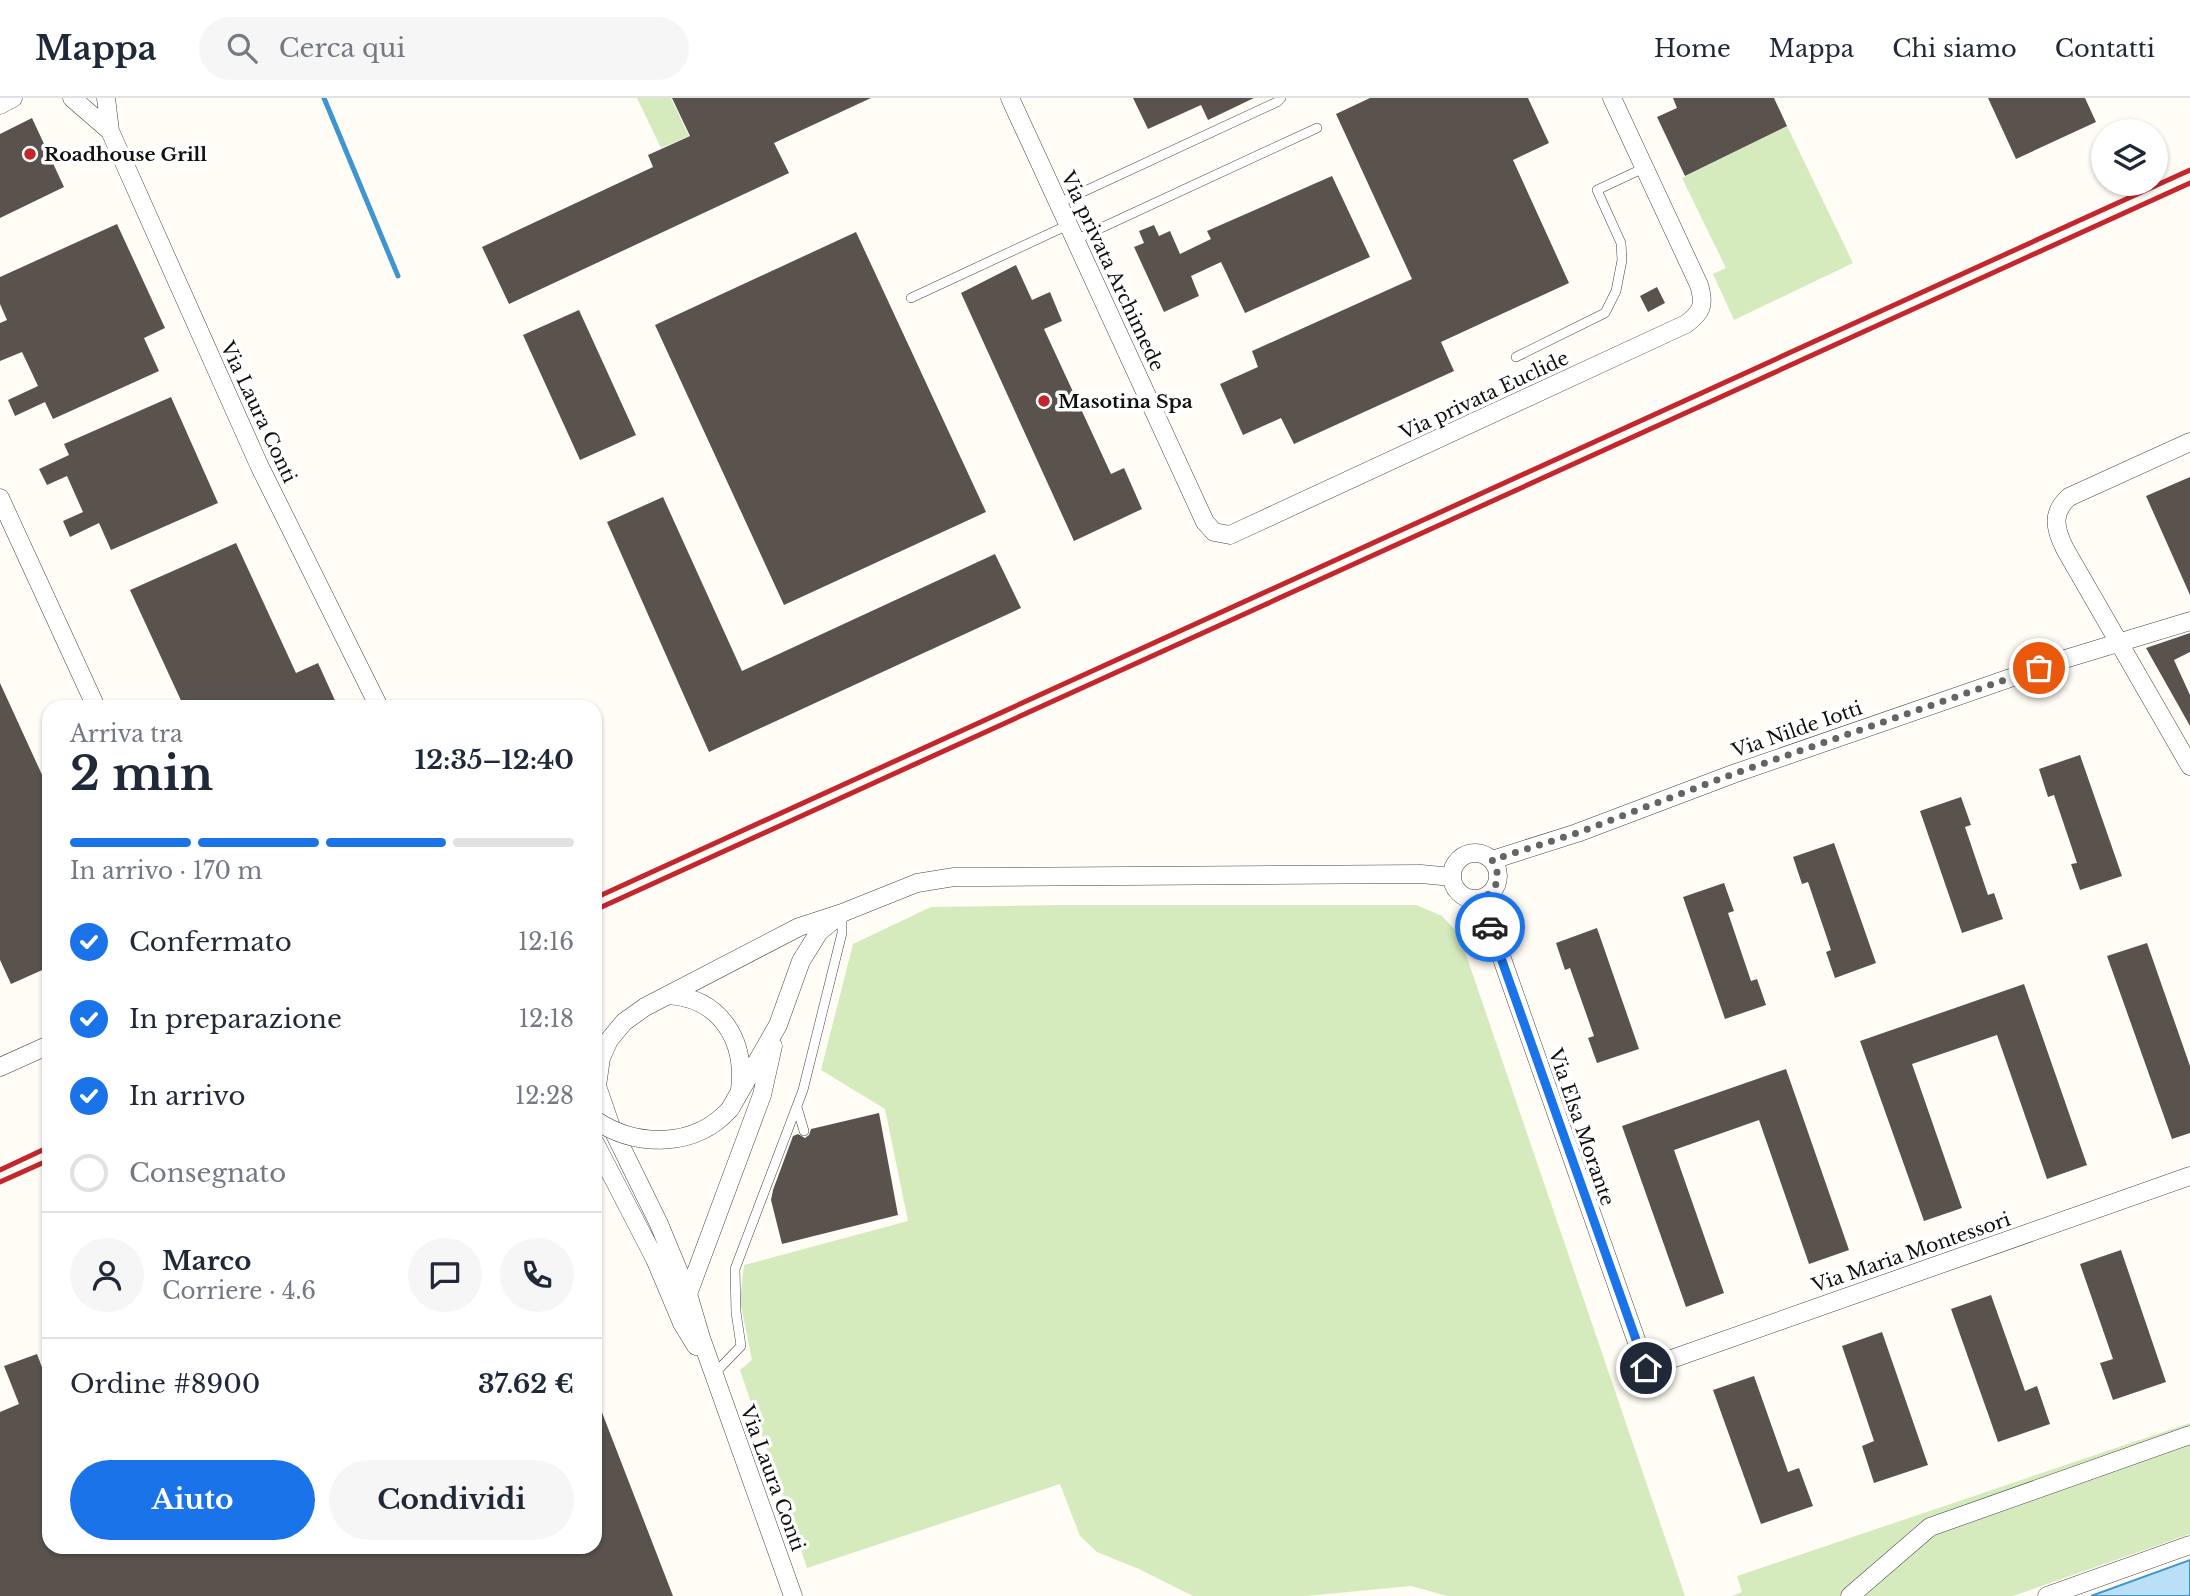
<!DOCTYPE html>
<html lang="it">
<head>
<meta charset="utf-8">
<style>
	:root { --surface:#fff; --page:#f6f6f7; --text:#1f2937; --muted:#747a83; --line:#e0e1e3; --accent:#1a73e8 }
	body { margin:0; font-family:"Libre Baskerville",serif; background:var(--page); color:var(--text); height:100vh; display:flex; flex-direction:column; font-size:26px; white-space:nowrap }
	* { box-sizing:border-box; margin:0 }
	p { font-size:23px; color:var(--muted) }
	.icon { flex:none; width:38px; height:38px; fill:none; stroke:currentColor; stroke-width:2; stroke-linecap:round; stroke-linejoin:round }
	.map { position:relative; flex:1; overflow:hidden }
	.sheet { position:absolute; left:42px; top:602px; width:560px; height:854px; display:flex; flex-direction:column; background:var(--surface); border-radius:21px; box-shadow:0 2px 5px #0004 }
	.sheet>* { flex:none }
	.buttons { position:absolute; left:2091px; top:21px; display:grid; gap:14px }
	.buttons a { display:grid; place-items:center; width:77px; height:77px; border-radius:50%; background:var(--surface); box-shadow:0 2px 5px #0004; font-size:35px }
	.pin { position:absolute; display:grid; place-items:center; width:60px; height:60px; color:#fff; margin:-30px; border:4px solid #fff; border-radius:50%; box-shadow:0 2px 7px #0007 }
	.courier { position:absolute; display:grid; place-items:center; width:70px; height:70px; margin:-35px; border:5px solid #1a73e8; border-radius:50%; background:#fff; color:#222; box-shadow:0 2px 9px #0007 }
	.headline em { font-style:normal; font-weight:700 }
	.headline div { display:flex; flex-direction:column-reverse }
	.headline { display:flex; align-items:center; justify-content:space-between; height:119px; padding:0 28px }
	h1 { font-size:46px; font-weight:700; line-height:52px }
	.bar { display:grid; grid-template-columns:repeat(4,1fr); gap:10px 7px; align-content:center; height:84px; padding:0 28px }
	.bar i { height:9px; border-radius:5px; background:var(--line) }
	.bar .on { background:var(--accent) }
	.bar p { grid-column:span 4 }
	.line { display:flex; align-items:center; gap:18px; padding:0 28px; border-top:2px solid var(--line) }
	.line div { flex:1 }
	.round { display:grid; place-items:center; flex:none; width:74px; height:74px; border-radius:37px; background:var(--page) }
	ol { padding:0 28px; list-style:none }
	li { display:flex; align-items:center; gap:21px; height:77px }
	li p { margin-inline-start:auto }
	li .icon { padding:7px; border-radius:50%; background:var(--accent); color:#fff; stroke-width:4 }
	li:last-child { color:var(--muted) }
	li i { width:38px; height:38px; border:4px solid var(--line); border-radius:50% }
	.action { display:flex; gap:14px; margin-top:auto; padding:14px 28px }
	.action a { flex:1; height:80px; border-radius:42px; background:var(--accent); color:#fff; font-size:28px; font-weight:700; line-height:80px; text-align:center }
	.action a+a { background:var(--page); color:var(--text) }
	header { display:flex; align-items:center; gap:42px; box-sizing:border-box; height:98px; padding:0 35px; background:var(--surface); border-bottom:2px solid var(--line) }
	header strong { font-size:33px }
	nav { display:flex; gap:38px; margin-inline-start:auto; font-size:24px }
	.search { width:490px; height:63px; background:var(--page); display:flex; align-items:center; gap:18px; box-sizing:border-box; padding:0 24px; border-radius:38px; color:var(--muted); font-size:26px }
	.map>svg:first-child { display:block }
	.green { fill:#d5ebbd }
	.water { fill:#b9e0f7; stroke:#3f96cf; stroke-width:2 }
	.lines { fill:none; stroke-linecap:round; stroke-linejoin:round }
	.stream { stroke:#3f96cf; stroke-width:5 }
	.building { fill:#5a524d }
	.lane-casing { stroke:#444; stroke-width:10 }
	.street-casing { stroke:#444; stroke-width:19 }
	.lane { stroke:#fff; stroke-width:9 }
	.street { stroke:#fff; stroke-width:18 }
	.rail { stroke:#c4262e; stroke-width:5 }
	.street-bridge-casing { stroke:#444; stroke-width:19; stroke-linecap:butt }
	.street-bridge { stroke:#fff; stroke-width:18 }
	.done { stroke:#646461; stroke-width:7; stroke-dasharray:0 12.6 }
	.route { stroke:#1a73e8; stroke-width:9 }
	.poi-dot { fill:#c4262e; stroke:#fff; stroke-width:2.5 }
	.labels { text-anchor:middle; stroke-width:7; stroke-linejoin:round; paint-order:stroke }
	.poi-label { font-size:19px; font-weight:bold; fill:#111; stroke:#fff; text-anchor:start }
	.street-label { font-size:19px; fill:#111; stroke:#fff }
</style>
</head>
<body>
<header>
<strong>Mappa</strong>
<div class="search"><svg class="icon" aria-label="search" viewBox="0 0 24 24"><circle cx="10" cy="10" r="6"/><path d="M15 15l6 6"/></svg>Cerca qui</div>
<nav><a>Home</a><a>Mappa</a><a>Chi siamo</a><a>Contatti</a></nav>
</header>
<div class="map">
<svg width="2190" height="1498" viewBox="0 0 2190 1498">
	<rect width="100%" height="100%" fill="#fffdf5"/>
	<path class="green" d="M 637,0 L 671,0 L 689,38 L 661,50 Z
		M 1787,28 L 1853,165 L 1734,222 L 1713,176 L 1726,170 L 1682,80 Z
		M 1062,807 L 1416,807 L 1442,818 L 1459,836 L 1685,1498 L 1447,1498 L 1411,1488 L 1306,1498 L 1193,1498 L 1139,1471 L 1097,1454 L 1080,1438 L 1060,1386 L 807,1470 L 740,1272 L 752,1262 L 740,1203 L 744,1167 L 908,1123 L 885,1011 L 821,972 L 853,846 L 931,809 Z
		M 2190,1325 L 2190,1436 L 2013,1498 L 1732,1498 L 1742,1494 L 1737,1478 Z"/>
	<path class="water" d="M 2190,1462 L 2190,1498 L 2091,1498 Z"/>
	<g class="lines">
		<path class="stream" d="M 324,0 L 398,178"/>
	</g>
	<path class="building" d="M 672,0 L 871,0 L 774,45 L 789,75 L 509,206 L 482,149 L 653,69 L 648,57 L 690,38 Z
		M 1133,0 L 1254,0 L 1208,22 L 1201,7 L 1148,31 Z
		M 1370,0 L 1528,0 L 1549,45 L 1513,62 L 1569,185 L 1441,244 L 1454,273 L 1294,346 L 1281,320 L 1243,337 L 1220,286 L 1258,269 L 1252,253 L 1412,181 L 1336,16 Z
		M 1673,0 L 1774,0 L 1787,28 L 1685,78 L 1657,19 L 1677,10 Z
		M 1988,0 L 2085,0 L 2096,24 L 2016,61 Z
		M 32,20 L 64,89 L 0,120 L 0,36 Z
		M 1332,78 L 1370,159 L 1245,215 L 1221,164 L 1191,178 L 1199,198 L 1164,214 L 1134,149 L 1144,145 L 1139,133 L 1154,127 L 1159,138 L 1170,133 L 1180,156 L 1211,141 L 1207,133 Z
		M 117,126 L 165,230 L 144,240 L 159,273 L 53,321 L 45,304 L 15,318 L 8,302 L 38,288 L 22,254 L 0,263 L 0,225 L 7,222 L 0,206 L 0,179 Z
		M 856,134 L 986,414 L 784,507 L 655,227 Z
		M 1016,167 L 1032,202 L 1050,194 L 1062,223 L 1044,231 L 1111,376 L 1124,370 L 1142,411 L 1074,443 L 961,195 Z
		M 1657,189 L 1665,205 L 1648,214 L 1640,198 Z
		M 579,212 L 636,337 L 580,362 L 523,237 Z
		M 171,299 L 218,405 L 111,452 L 99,425 L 70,439 L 63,423 L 83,414 L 67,378 L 47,387 L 39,371 L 69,357 L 64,346 Z
		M 2190,379 L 2190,497 L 2146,398 Z
		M 663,399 L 742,573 L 995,456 L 1021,510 L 709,654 L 607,424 Z
		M 236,445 L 296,575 L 318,565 L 338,609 L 184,609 L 130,492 Z
		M 2190,535 L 2190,554 L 2174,562 L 2190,597 L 2190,628 L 2146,550 Z
		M 0,585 L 49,692 L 49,869 L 11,886 L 0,862 Z
		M 2080,657 L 2122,778 L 2080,792 L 2071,766 L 2077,765 L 2054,697 L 2048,699 L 2039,671 Z
		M 1961,699 L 1971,727 L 1965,729 L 1988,797 L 1994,795 L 2003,821 L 1962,835 L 1920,713 Z
		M 1834,745 L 1876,865 L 1835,880 L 1826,854 L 1831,852 L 1808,784 L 1802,786 L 1793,759 Z
		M 1724,785 L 1734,813 L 1728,815 L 1751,883 L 1757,881 L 1766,907 L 1725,921 L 1683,799 Z
		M 1597,830 L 1639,951 L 1597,965 L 1588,940 L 1594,938 L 1570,870 L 1565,872 L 1556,845 Z
		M 2147,845 L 2190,968 L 2190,1035 L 2172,1041 L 2107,858 Z
		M 2024,886 L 2087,1067 L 2047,1081 L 1997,937 L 1912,966 L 1962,1110 L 1924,1123 L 1860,943 Z
		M 1786,971 L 1849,1152 L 1809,1166 L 1759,1022 L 1674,1052 L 1724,1195 L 1686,1209 L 1622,1028 Z
		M 879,1015 L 898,1117 L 782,1146 L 771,1102 L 773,1092 L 793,1038 L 798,1036 L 805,1040 L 809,1037 L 811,1031 Z
		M 2121,1152 L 2166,1284 L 2113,1302 L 2100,1265 L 2113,1261 L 2080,1166 Z
		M 1991,1197 L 2025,1293 L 2037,1288 L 2050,1326 L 1998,1344 L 1951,1211 Z
		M 1882,1234 L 1928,1367 L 1874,1385 L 1862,1348 L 1874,1343 L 1842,1248 Z
		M 37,1256 L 49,1288 L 49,1449 L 595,1449 L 596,1299 L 673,1498 L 0,1498 L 0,1314 L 19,1306 L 4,1268 Z
		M 1754,1278 L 1788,1374 L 1799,1370 L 1813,1408 L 1761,1426 L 1713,1292 Z"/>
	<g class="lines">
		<defs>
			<path id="lane" d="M 1059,105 L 1277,4 L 1281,0
				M 1075,142 L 1317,30
				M 911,200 L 1068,127
				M 1516,259 L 1605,215 L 1616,193 L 1622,162 L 1621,145 L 1597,92 L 1644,70
				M 797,1009 L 804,1033
				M 714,1276 L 741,1248 L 736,1214 L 735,1171 L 803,992 L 842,835 L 842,816"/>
			<path id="street" d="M 72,0 L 110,33
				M 106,0 L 110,33 L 259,367 L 379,609
				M 1010,0 L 1205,424 L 1214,434 L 1230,437 L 1686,226 C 1702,214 1705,207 1699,187 L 1612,0
				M 0,7 L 13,0
				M 2190,344 L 2069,399 C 2051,415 2055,431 2065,451 L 2190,668
				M 0,400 L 96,609
				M1452 778a23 23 0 1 1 46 0a23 23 0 1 1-46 0Z
				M 1492,762 L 1577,735 L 1733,676 L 2065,561 L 2190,523
				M 1481,801 L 1646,1270 L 2190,1078
				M 668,897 C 721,900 746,943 740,992
				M 0,969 L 49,947
				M 730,1011 L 778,927 L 801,863 L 819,834 L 842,815 L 917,785 L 954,779 L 986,779 L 1421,776 L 1452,779
				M 595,1045 L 655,1161 L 682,1225 L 696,1248
				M 688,1196 L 762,997 L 773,948
				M 793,1498 L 701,1240 L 688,1196 L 659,1126 L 610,1026 L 597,988 L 601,960 L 609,942 L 624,924 L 645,909 L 799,829 L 842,815
				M 1850,1498 L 1930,1429 L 2190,1337
				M 2047,1498 L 2190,1447"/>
		</defs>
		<use href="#lane" class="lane-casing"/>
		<use href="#street" class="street-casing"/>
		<use href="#lane" class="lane"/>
		<use href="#street" class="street"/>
		<path class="rail" d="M 595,800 L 2190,72
			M 595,812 L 2190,85
			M 0,1072 L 49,1049
			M 0,1084 L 49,1062"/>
		<defs>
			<path id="street-bridge" d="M 595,1022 C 637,1050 695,1050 730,1011"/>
		</defs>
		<use href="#street-bridge" class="street-bridge-casing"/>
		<use href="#street-bridge" class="street-bridge"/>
	</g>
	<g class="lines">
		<path class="done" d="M 1490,829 L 1481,801 C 1498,792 1502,778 1492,762 L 1577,735 L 1733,676 L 2039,570"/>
		<path class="route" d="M 1490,829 L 1646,1270"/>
	</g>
	<g class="poi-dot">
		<circle cx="30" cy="56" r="7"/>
		<circle cx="1044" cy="303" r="7"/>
	</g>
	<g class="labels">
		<g class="poi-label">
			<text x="44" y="63">Roadhouse Grill</text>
			<text x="1058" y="310">Masotina Spa</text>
		</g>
		<g class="street-label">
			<text transform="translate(1113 173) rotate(65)" y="7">Via privata Archimede</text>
			<text transform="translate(1484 297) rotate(-25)" y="7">Via privata Euclide</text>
			<text transform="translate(259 314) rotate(65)" y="7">Via Laura Conti</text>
			<text transform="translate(1797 631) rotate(-19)" y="7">Via Nilde Iotti</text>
			<text transform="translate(1582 1029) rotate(71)" y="7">Via Elsa Morante</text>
			<text transform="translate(1911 1154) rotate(-19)" y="7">Via Maria Montessori</text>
			<text transform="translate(773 1380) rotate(70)" y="7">Via Laura Conti</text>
		</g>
	</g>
</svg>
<div class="buttons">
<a><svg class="icon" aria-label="layers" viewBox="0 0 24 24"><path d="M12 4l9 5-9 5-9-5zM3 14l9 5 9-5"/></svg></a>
</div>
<div class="pin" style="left:2039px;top:570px;background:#ea580c"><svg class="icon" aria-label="bag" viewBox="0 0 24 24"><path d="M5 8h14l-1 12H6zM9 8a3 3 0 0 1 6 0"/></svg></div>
<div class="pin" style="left:1646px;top:1270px;background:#1f2937"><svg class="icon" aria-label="home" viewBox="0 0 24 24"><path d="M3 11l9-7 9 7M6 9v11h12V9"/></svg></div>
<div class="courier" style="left:1490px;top:829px"><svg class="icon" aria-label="car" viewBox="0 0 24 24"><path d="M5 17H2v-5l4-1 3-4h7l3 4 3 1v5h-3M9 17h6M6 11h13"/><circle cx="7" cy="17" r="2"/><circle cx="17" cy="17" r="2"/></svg></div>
<section class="sheet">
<div class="headline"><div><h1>2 min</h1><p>Arriva tra</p></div><em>12:35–12:40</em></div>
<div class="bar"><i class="on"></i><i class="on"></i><i class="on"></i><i></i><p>In arrivo · 170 m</p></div>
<ol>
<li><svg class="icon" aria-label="check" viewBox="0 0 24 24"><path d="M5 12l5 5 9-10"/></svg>Confermato<p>12:16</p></li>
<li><svg class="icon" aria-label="check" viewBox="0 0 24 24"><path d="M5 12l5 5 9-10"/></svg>In preparazione<p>12:18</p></li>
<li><svg class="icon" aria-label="check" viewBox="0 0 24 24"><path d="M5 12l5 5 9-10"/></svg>In arrivo<p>12:28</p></li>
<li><i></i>Consegnato</li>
</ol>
<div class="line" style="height:126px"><a class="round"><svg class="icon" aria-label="person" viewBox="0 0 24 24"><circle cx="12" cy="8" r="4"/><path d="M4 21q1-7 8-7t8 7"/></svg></a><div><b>Marco</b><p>Corriere · 4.6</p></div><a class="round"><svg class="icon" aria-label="chat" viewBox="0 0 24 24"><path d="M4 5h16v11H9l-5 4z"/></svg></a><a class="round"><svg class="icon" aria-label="phone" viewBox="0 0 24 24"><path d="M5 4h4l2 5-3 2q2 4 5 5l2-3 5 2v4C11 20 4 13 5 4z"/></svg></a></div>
<div class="line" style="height:91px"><div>Ordine #8900</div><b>37.62 €</b></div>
<div class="action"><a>Aiuto</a><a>Condividi</a></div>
</section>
</div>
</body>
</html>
